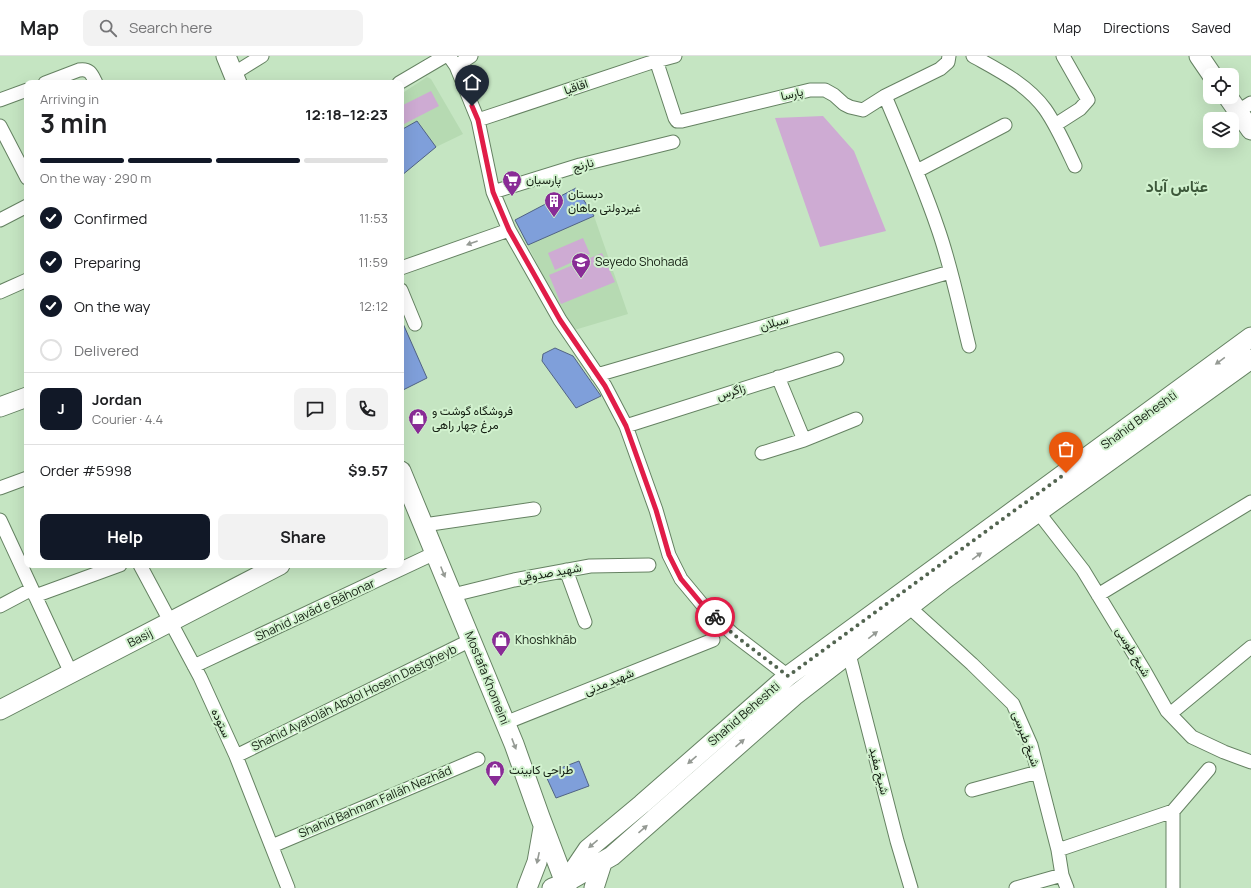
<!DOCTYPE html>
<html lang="en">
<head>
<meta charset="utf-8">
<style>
	:root { --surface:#fff; --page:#f2f2f2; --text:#202124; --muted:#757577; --line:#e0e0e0; --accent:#111827 }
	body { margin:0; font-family:Manrope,Vazirmatn,sans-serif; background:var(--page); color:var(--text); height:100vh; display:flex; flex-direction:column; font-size:15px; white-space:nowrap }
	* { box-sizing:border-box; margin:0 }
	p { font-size:13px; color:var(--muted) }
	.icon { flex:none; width:22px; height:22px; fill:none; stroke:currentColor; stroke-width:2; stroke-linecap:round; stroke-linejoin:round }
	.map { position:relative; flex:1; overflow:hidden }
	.side { position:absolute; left:24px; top:24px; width:380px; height:488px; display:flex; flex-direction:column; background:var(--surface); border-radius:8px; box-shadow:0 4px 16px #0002 }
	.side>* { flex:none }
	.buttons { position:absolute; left:1203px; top:12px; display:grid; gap:8px }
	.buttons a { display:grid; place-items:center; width:36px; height:36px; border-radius:8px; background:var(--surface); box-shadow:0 4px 16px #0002; font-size:20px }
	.pin { position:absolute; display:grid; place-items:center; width:34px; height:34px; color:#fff; margin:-41px -17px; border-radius:50% 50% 50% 0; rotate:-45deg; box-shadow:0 0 4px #0007 }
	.pin .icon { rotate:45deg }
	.courier { position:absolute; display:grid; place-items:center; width:40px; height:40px; margin:-20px; border:3px solid #e11d48; border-radius:50%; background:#fff; color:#222; box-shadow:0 1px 5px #0007 }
	.head em { font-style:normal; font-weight:700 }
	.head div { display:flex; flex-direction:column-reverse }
	.head { display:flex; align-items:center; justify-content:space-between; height:68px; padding:0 16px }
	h1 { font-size:26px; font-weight:700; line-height:30px }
	.bar { display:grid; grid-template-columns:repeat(4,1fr); gap:6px 4px; align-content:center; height:48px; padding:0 16px }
	.bar i { height:5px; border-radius:3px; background:var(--line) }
	.bar .selected { background:var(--accent) }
	.bar p { grid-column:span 4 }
	.line { display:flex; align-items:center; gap:10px; padding:0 16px; border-top:1px solid var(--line) }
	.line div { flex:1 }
	.round { display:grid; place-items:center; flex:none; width:42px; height:42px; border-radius:8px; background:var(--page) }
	ol { padding:0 16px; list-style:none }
	li { display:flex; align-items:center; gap:12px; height:44px }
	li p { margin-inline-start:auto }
	li .icon { padding:4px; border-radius:50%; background:var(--accent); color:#fff; stroke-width:4 }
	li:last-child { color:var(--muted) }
	li i { width:22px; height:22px; border:2px solid var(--line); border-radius:50% }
	.action { display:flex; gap:8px; margin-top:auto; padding:8px 16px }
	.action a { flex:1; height:46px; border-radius:8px; background:var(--accent); color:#fff; font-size:16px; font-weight:700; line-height:46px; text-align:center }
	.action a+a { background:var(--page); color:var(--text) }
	header { display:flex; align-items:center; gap:24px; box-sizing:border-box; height:56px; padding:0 20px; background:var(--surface); border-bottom:1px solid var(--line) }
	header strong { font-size:19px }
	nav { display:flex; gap:22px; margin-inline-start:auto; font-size:14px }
	.search { width:280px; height:36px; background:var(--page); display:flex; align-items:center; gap:10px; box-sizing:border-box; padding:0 14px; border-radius:8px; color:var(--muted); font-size:15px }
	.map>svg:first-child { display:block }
	.built { fill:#b6dab2 }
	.green { fill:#ceabd3 }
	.building { fill:#7f9fda; stroke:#516384 }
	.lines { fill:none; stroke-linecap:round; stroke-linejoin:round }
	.street-casing { stroke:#658262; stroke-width:15 }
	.secondary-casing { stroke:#658262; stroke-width:21 }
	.street { stroke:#fff; stroke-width:13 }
	.secondary { stroke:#fff; stroke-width:19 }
	.oneway { fill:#959a94 }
	.done { stroke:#526450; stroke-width:4; stroke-dasharray:0 7.2 }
	.route { stroke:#e11d48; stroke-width:5 }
	.labels { text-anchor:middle; stroke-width:4; stroke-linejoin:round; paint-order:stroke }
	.street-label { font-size:12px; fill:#141f12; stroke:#d2f2cf }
	.poi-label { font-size:12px; fill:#141f12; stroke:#d2f2cf; text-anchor:start }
	.district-label { font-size:16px; font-weight:bold; fill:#3d583a; stroke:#d2f2cf }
</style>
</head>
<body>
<header>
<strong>Map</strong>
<div class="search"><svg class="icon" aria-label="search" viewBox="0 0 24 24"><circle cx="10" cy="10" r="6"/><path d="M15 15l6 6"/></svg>Search here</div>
<nav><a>Map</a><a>Directions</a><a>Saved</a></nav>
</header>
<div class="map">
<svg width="1251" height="832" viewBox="0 0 1251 832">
	<rect width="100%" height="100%" fill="#c5e5c2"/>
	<path class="built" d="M 427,21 L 431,23 L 463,78 L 436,91 L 401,120 L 401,38 Z
		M 576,132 L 594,160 L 628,258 L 571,275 L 515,164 Z"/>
	<path class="green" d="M 431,35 L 439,50 L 404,68 L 401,61 L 401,50 Z
		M 823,60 L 854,95 L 886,175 L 820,191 L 775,62 Z
		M 583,182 L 590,198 L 555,214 L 548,197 Z
		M 602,197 L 615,226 L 561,248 L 549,219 Z"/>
	<path class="building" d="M 417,65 L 436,91 L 401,120 L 401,74 Z
		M 576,132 L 594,160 L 528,189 L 515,164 Z
		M 401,263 L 427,322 L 401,335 Z
		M 555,292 L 573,300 L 601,340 L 576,352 L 542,305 L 543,298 Z
		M 579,705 L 589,730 L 556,742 L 545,718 Z"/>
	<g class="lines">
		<defs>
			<path id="street" d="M 449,0 L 456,10 L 478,64 L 493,136 L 509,174 L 560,264 L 605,330 L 626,370 L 656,454 L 669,499 L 681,523 L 706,553 L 733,578 L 788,620
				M 973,0 C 998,14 1027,28 1045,53 C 1057,70 1066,91 1075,110
				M 656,4 L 675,62 L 677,65 L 682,65 L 810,34 L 825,34 L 834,39 L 844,48 L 850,51 L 863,54 L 885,40 L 940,13 L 948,6 L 949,0
				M 456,10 L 471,0
				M 233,18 L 262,0
				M 45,27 L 79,14 C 90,12 92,19 96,27
				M 399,27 L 445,0
				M 885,40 C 903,83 922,126 937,170 C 951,209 959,250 969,290
				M 0,44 L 27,34
				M 1238,55 L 1251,47
				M 478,64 L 649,7 L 675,0
				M 1055,69 L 1080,53 L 1088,44 L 1063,0
				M 0,70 L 27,122
				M 917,115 L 1005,69
				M 493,136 L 580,109 L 673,86
				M 0,164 L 27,150
				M 401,212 L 509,174
				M 401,234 L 415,268
				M 0,236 L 27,224
				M 597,319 L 950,216
				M 778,321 L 804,384
				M 626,370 L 837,303
				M 762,397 L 804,384 L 856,363
				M 0,432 L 27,422
				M 1038,456 L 1083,514 L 1145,616 L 1167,655 L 1192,681 L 1224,696 L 1251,706
				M 0,464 L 71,617
				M 424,469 L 534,453
				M 140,509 L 200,621 L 236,700 L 288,832
				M 566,514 L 585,566
				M 453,539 L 514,524 L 590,510 L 649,509
				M 1098,539 L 1251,446
				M 35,540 L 120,509
				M 0,550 L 32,533
				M 909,551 L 972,608 L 1013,648 L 1031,689 L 1058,794 L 1062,819 L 1067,832
				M 849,598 L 897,785 L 911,832
				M 194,610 L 435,497
				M 1170,658 L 1251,591
				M 505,667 L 713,584
				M 236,700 L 471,584
				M 972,734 L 1038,716
				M 1173,755 L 1173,832
				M 272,790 L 478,703
				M 1058,794 L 1173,755 L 1209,713
				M 1016,832 L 1062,819"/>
			<path id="secondary" d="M 226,0 L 237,27
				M 1199,0 L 1212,19
				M 1228,41 L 1251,74
				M 0,351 L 27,341
				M 401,415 L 514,688 L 540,761 L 567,832
				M 0,654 L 280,509
				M 565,827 L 588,793 L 642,748 L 788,620 L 1251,281
				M 527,832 L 537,806 L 543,772
				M 552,832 L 565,827 L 612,800 L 794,640 L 945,523 L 1251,303
				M 594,832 L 602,807"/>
		</defs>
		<use href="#street" class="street-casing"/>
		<use href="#secondary" class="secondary-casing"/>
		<use href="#street" class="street"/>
		<use href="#secondary" class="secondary"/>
	</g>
	<defs><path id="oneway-solid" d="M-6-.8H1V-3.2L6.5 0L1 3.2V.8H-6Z"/></defs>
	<g class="oneway">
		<use href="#oneway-solid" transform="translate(472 187) rotate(160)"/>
		<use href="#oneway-solid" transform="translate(1220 305) rotate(144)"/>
		<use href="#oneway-solid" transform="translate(977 500) rotate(-36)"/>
		<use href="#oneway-solid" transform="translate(443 516) rotate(68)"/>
		<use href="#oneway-solid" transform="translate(873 579) rotate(-38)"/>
		<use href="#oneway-solid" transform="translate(740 687) rotate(-41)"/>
		<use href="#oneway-solid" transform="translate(514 688) rotate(69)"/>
		<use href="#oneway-solid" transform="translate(692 704) rotate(139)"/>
		<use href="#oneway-solid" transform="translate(643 773) rotate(-41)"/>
		<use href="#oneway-solid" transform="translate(593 788) rotate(140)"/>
		<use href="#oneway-solid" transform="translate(538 802) rotate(102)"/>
	</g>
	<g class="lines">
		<path class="done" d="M 715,561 L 733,578 L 788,620 L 1066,417"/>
		<path class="route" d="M 472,50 L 478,64 L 493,136 L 509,174 L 560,264 L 605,330 L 626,370 L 656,454 L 669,499 L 681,523 L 706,553 L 715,561"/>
	</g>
	<defs>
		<symbol id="supermarket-pin" viewBox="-11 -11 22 30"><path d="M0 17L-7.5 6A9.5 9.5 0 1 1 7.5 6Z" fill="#892c96" stroke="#d2f2cf"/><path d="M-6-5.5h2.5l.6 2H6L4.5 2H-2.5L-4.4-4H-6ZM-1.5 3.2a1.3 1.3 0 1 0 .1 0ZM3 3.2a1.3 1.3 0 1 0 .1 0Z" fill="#fff"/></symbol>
		<symbol id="building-pin" viewBox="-11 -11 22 30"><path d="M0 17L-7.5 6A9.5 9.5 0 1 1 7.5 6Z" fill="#892c96" stroke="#d2f2cf"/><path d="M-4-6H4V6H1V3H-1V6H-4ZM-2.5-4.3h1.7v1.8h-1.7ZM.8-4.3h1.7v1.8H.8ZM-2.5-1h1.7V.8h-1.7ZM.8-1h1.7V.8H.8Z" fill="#fff"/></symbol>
		<symbol id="school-pin" viewBox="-11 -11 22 30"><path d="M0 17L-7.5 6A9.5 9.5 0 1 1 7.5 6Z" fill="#892c96" stroke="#d2f2cf"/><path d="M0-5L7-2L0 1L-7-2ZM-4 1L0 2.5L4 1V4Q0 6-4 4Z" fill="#fff"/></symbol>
		<symbol id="shop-pin" viewBox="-11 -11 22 30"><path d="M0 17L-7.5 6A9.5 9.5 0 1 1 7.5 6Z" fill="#892c96" stroke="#d2f2cf"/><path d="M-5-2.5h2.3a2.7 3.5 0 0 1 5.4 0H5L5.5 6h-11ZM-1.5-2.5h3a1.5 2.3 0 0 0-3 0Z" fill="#fff"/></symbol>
	</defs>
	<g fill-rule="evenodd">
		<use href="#supermarket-pin" x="501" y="113" width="22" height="30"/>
		<use href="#building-pin" x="543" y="134" width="22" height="30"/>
		<use href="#school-pin" x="570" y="195" width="22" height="30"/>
		<use href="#shop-pin" x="407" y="351" width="22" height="30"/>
		<use href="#shop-pin" x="490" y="573" width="22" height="30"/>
		<use href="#shop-pin" x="484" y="703" width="22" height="30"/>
	</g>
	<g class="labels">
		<g class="street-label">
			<text transform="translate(576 31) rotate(-19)" y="4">اقاقیا</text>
			<text transform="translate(792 38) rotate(-14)" y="4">پارسا</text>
			<text transform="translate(583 109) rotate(-15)" y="4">نارنج</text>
			<text transform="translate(774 267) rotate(-16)" y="4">سبلان</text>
			<text transform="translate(731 336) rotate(-18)" y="4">زاگرس</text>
			<text transform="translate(1139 364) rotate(-36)" y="4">Shahid Beheshti</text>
			<text transform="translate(550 517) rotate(-10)" y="4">شهید صدوقی</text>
			<text transform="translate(315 554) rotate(-25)" y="4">Shahid Javād e Bāhonar</text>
			<text transform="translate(140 582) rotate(-27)" y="4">Basij</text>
			<text transform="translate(1133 596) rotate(59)" y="4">شیخ طوسی</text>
			<text transform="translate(487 622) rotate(68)" y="4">Mostafa Khomeini</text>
			<text transform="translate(609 626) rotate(-22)" y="4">شهید مدنی</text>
			<text transform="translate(354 642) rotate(-26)" y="4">Shahid Ayatolāh Abdol Hosein Dastgheyb</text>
			<text transform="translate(744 658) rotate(-41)" y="4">Shahid Beheshti</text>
			<text transform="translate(221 667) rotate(65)" y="4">ستوده</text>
			<text transform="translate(1026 683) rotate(70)" y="4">شیخ طبرسی</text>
			<text transform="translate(879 715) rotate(76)" y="4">شیخ مفید</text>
			<text transform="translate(375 746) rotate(-23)" y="4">Shahid Bahman Fallāh Nezhād</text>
		</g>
		<g class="poi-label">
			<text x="526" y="128">پارسیان</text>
			<text x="568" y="142">دبستان<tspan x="568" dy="14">غیردولتی ماهان</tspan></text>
			<text x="595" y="210">Seyedo Shohadā</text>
			<text x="432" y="359">فروشگاه گوشت و<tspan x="432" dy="14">مرغ چهار راهی</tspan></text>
			<text x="515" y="588">Khoshkhāb</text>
			<text x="509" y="718">طراحی کابینت</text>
		</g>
		<g class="district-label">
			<text x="1177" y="136">عبّاس آباد</text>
		</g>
	</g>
</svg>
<div class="buttons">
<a><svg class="icon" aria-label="locate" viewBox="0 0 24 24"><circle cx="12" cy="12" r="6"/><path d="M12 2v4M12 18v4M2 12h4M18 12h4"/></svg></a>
<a><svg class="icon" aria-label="layers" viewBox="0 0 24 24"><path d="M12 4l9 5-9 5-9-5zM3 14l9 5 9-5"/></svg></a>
</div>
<div class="pin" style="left:1066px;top:417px;background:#ea580c"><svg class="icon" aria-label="bag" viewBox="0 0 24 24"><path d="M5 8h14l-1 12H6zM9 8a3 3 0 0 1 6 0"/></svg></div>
<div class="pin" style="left:472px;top:50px;background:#1f2937"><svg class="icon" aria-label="home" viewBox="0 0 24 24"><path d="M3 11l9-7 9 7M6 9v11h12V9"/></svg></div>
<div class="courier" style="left:715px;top:561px"><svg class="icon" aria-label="bike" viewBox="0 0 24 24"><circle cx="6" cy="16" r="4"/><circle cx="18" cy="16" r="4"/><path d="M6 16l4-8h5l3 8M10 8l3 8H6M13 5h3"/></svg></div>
<section class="side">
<div class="head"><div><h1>3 min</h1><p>Arriving in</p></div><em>12:18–12:23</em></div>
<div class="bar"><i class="selected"></i><i class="selected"></i><i class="selected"></i><i></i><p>On the way · 290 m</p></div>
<ol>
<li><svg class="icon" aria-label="check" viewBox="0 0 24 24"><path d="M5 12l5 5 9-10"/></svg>Confirmed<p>11:53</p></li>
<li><svg class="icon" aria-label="check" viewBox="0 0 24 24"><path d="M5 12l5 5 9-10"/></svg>Preparing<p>11:59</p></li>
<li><svg class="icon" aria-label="check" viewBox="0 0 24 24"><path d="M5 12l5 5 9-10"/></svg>On the way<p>12:12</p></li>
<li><i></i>Delivered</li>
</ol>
<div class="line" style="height:72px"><b class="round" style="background:var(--accent);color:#fff">J</b><div><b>Jordan</b><p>Courier · 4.4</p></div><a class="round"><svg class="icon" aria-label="chat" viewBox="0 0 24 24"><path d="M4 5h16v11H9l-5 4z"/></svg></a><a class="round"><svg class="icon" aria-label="phone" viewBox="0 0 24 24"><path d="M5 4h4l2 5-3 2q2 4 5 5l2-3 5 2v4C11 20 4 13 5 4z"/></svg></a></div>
<div class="line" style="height:52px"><div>Order #5998</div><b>$9.57</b></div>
<div class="action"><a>Help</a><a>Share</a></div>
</section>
</div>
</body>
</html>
